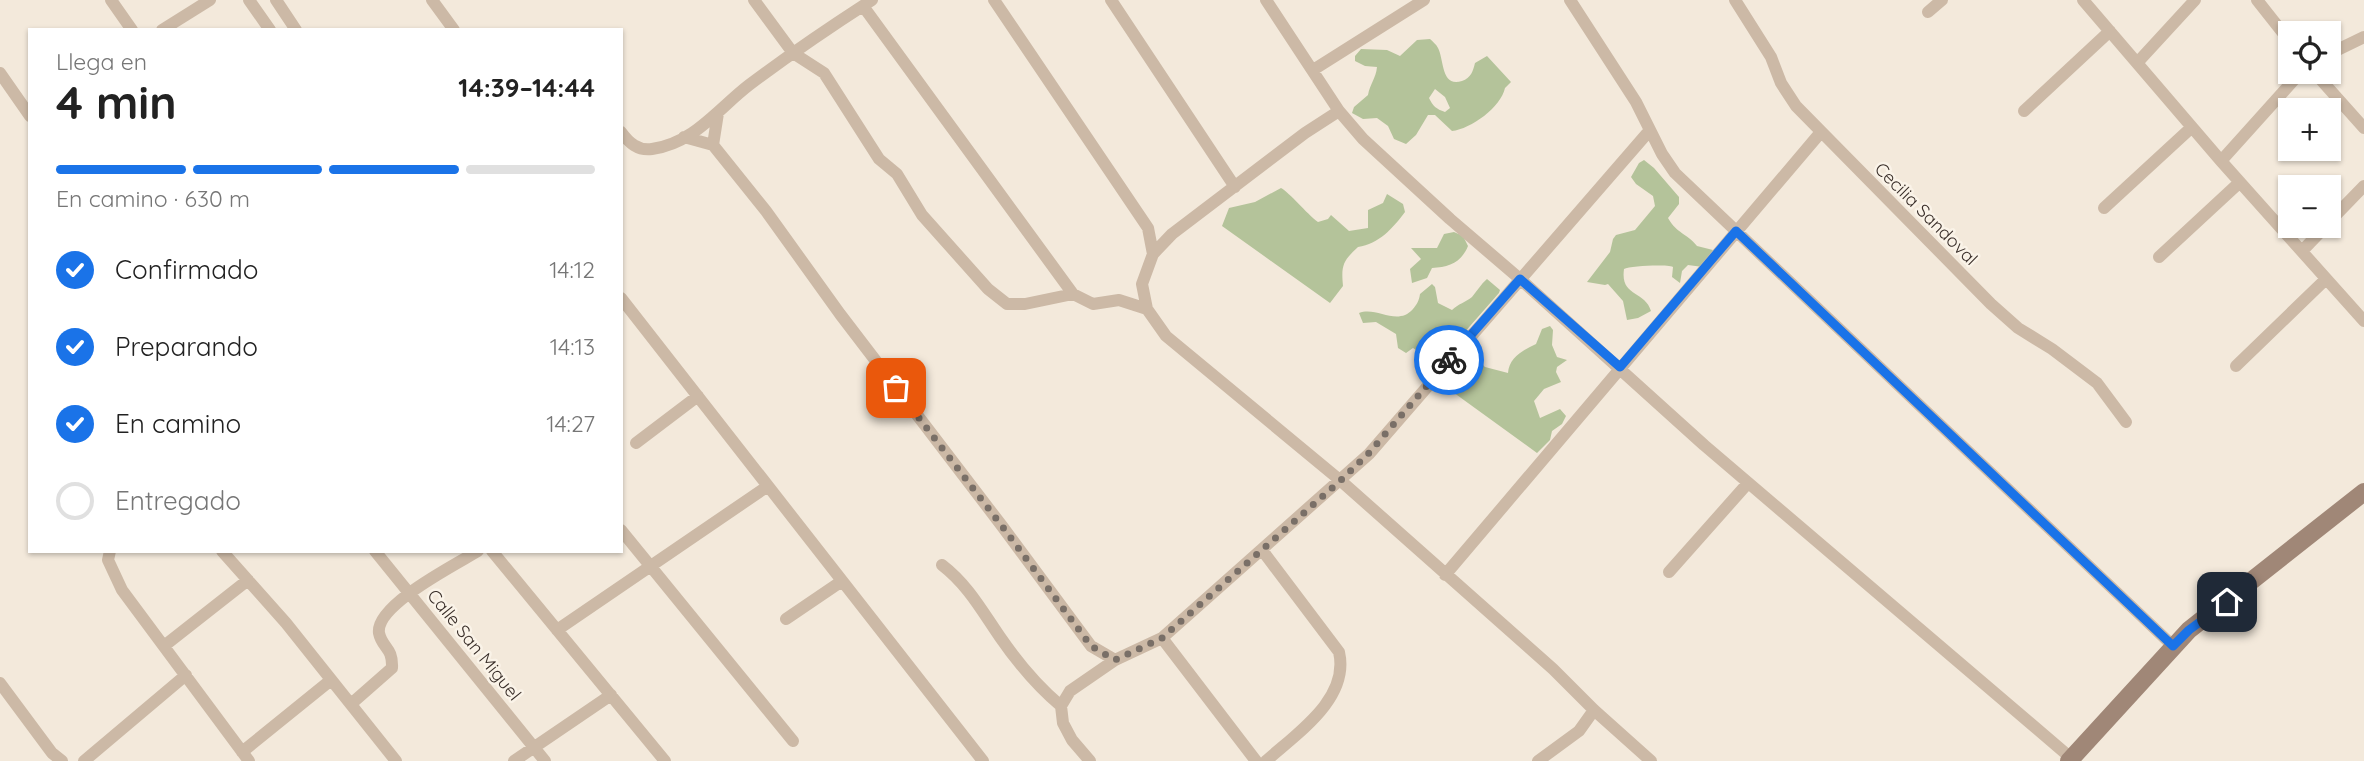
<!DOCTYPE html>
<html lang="es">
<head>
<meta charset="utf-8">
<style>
	:root { --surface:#fff; --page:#f2f2f2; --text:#222; --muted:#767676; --line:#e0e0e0; --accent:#1a73e8 }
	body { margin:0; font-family:Quicksand,sans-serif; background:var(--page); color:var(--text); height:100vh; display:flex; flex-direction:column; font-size:26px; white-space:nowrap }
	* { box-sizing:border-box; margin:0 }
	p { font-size:23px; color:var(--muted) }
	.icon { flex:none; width:38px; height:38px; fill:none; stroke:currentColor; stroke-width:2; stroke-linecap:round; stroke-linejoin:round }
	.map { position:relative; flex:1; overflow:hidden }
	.drawer { position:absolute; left:28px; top:28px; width:595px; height:525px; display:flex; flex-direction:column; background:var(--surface); border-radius:0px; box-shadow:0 2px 5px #0004 }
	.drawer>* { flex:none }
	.fabs { position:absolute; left:2278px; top:21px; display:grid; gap:14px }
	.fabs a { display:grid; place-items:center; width:63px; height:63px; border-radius:0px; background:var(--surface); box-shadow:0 2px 5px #0004; font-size:35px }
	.pin { position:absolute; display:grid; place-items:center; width:60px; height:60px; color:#fff; margin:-30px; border-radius:14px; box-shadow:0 4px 10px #0006 }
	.courier { position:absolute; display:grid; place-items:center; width:70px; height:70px; margin:-35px; border:5px solid #1a73e8; border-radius:50%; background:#fff; color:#222; box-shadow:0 2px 9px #0007 }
	.summary em { font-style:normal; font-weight:700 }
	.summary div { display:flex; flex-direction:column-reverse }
	.summary { display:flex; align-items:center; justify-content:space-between; height:119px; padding:0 28px }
	h1 { font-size:46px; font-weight:700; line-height:52px }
	.bar { display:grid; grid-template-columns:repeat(4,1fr); gap:10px 7px; align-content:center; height:84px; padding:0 28px }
	.bar i { height:9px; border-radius:5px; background:var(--line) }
	.bar .current { background:var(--accent) }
	.bar p { grid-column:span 4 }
	ol { padding:0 28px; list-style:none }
	li { display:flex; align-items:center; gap:21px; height:77px }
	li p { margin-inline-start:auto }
	li .icon { padding:7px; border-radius:50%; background:var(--accent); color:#fff; stroke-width:4 }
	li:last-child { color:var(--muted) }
	li i { width:38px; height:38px; border:4px solid var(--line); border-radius:50% }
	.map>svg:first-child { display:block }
	.green { fill:#b4c39a; fill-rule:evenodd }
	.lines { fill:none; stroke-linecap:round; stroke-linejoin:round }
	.minor { stroke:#ccb9a6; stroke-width:12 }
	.secondary { stroke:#a08777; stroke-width:18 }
	.done { stroke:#796f67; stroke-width:7; stroke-dasharray:0 12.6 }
	.route { stroke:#1a73e8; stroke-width:9 }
	.labels { text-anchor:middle; stroke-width:5; stroke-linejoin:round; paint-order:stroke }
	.street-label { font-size:18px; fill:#382d28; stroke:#faf3e8 }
</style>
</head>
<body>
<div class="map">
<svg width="2364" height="761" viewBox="0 0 2364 761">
	<rect width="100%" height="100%" fill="#f3e9db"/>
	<path class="green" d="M 1430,39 C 1433,42 1436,44 1438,48 C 1444,59 1441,88 1462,81 C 1471,78 1473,71 1475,63 L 1487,56 L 1511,82 L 1505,88 C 1501,107 1471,129 1452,131 L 1435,115 L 1428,115 L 1416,135 L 1406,144 L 1394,139 L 1388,126 L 1377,118 L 1363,119 L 1352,113 L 1354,107 L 1368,95 C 1370,84 1376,78 1377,67 L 1365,66 L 1355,61 L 1355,56 L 1361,49 L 1387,50 L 1400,56 L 1417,40 ZM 1435,89 L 1445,97 L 1450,108 L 1445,112 C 1436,109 1433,106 1429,98 Z
		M 1644,160 L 1654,168 L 1679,197 L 1679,204 L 1668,218 C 1677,234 1687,233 1697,246 L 1713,250 L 1703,267 L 1688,265 L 1682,271 L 1680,283 L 1672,277 L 1673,267 C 1666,264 1630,266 1624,269 C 1620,297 1645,290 1651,311 L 1638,318 L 1627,320 L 1623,301 L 1608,284 L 1605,285 L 1587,282 L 1610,252 L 1613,239 L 1616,235 L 1635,230 L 1655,206 L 1653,196 L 1636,184 L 1631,177 L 1639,163 Z
		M 1281,188 C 1290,193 1306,213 1318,222 L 1328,219 L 1331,215 L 1349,231 L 1368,228 L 1368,210 L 1383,203 L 1387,194 L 1403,204 L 1405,212 C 1393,228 1379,244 1358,247 C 1343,261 1341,265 1343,286 L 1330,303 L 1222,226 L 1229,208 L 1255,202 Z
		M 1454,232 L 1463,236 L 1468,246 C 1461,263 1449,267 1432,268 L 1427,278 L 1412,283 L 1410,269 L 1421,259 L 1411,248 L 1437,248 L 1444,234 Z
		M 1487,279 L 1500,290 L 1499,293 L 1442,358 L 1429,351 L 1421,353 L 1413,348 L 1406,353 L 1398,348 L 1396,334 L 1376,322 L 1363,323 L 1359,313 C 1377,306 1397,327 1413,309 C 1417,304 1419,301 1420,294 L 1432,284 L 1435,287 L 1438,303 L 1452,310 C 1458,304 1466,302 1472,297 C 1477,291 1481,284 1487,279 Z
		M 1550,326 L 1553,330 L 1552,345 L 1557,357 L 1567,360 L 1557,367 L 1556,372 L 1561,382 L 1544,389 L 1534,401 L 1540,418 L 1560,409 L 1566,416 L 1562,424 L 1552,431 L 1550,440 L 1537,453 L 1439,382 L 1449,371 L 1462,369 L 1470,352 L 1485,367 L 1508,373 C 1509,358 1523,350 1536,344 L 1542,329 Z"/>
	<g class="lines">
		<path class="minor" d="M 111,0 L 132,30
			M 249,0 L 270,30
			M 276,0 L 296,30
			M 432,0 L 454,30
			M 754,0 L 793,53 L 824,73 L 879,159 L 897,174 L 922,215 L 988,289 L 1007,304 L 1025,304 L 1073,294 L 1093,304 L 1119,300 L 1147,309
			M 994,0 L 1148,228 L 1153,254
			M 1111,0 L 1235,187
			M 1266,0 L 1339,111 L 1305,133 L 1172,234 L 1153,254 L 1142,284 L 1147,309 L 1166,336 L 1341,481 L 1553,669 L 1594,710 L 1651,761
			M 1570,0 L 1636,102 L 1662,154 L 1675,173 L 2173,646
			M 1735,0 L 1771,57 L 1781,83 L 1796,106 L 1991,304 L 2018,328 L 2052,349 L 2097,383 L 2126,422
			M 2083,0 L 2221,161 L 2364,321
			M 2257,0 L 2291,43
			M 863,6 L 1073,294
			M 1928,12 L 1942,0
			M 162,30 L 210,0
			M 2329,54 L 2364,37
			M 2137,63 L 2195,0
			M 1313,70 L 1424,0
			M 2314,72 L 2364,128
			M 0,73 L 30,116
			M 1339,111 L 1363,139 L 1450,219 L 1520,279 L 1704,445 L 2071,758
			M 2024,111 L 2110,31
			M 621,132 C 629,143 638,151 652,149 C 693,144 719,108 749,85 C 789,55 830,27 872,0
			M 684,137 L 713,145 L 766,211 L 840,314 L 1002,526 L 1091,646 L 1115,660
			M 713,145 L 718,113
			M 2221,161 L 2301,72
			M 2104,208 L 2192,127
			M 2329,222 L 2364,186
			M 2302,251 L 2326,226
			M 2159,257 L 2240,182
			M 621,298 L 983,761
			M 2236,366 L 2326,279
			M 636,443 L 698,396
			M 621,530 L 793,741
			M 1262,550 L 1339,652 C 1350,699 1296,734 1266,761
			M 110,551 L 108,560 L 122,590 L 249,761
			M 222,551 L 286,623 L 396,761
			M 375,551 L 545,761
			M 492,551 L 665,761
			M 942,565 C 968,585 982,611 1000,637 C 1018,663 1037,686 1061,706
			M 1669,572 L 1748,483
			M 1445,575 L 1821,132
			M 786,619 L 842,581
			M 557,630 L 768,486
			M 1162,638 L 1256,761
			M 164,646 L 248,580
			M 0,683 L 52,753 L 62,761
			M 351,704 L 392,668 C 393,647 382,648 379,633 C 375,605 457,564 478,551
			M 242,752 L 331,680
			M 84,761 L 186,675
			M 514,761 L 611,695
			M 1090,761 L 1072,740 L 1063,723 L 1061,706 L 1070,691 L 1115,660 L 1162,638 L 1369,454 L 1650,130
			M 1538,761 L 1579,731 L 1594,710"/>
		<path class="secondary" d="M 2069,761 L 2189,630 L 2364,492"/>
	</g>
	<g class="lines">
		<path class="done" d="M 896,388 L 1002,526 L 1091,646 L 1115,660 L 1162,638 L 1340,481 L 1368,454 L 1449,360"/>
		<path class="route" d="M 1449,360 L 1520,279 L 1620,367 L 1736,231 L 2173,646 L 2189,630 L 2227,602"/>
	</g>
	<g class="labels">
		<g class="street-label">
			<text transform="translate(1926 214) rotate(45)" y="6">Cecilia Sandoval</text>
			<text transform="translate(474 645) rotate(51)" y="6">Calle San Miguel</text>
		</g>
	</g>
</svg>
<div class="fabs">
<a><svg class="icon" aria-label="locate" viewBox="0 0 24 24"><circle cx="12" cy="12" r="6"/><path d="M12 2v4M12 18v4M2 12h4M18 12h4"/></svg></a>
<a>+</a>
<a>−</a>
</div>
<div class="pin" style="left:896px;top:388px;background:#ea580c"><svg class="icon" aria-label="bag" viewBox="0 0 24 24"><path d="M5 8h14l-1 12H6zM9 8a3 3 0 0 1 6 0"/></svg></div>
<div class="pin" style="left:2227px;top:602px;background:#1f2937"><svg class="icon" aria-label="home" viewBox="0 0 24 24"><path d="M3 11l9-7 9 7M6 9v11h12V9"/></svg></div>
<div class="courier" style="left:1449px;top:360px"><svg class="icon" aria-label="bike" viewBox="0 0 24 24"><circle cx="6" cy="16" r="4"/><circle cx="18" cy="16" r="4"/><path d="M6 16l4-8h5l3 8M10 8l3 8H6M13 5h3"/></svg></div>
<section class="drawer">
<div class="summary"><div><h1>4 min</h1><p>Llega en</p></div><em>14:39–14:44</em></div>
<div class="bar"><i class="current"></i><i class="current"></i><i class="current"></i><i></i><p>En camino · 630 m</p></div>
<ol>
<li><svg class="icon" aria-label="check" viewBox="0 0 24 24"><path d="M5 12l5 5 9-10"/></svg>Confirmado<p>14:12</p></li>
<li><svg class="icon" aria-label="check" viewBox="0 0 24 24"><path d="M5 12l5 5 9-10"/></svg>Preparando<p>14:13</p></li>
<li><svg class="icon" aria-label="check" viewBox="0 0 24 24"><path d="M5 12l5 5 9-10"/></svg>En camino<p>14:27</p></li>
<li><i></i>Entregado</li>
</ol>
</section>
</div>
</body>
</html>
